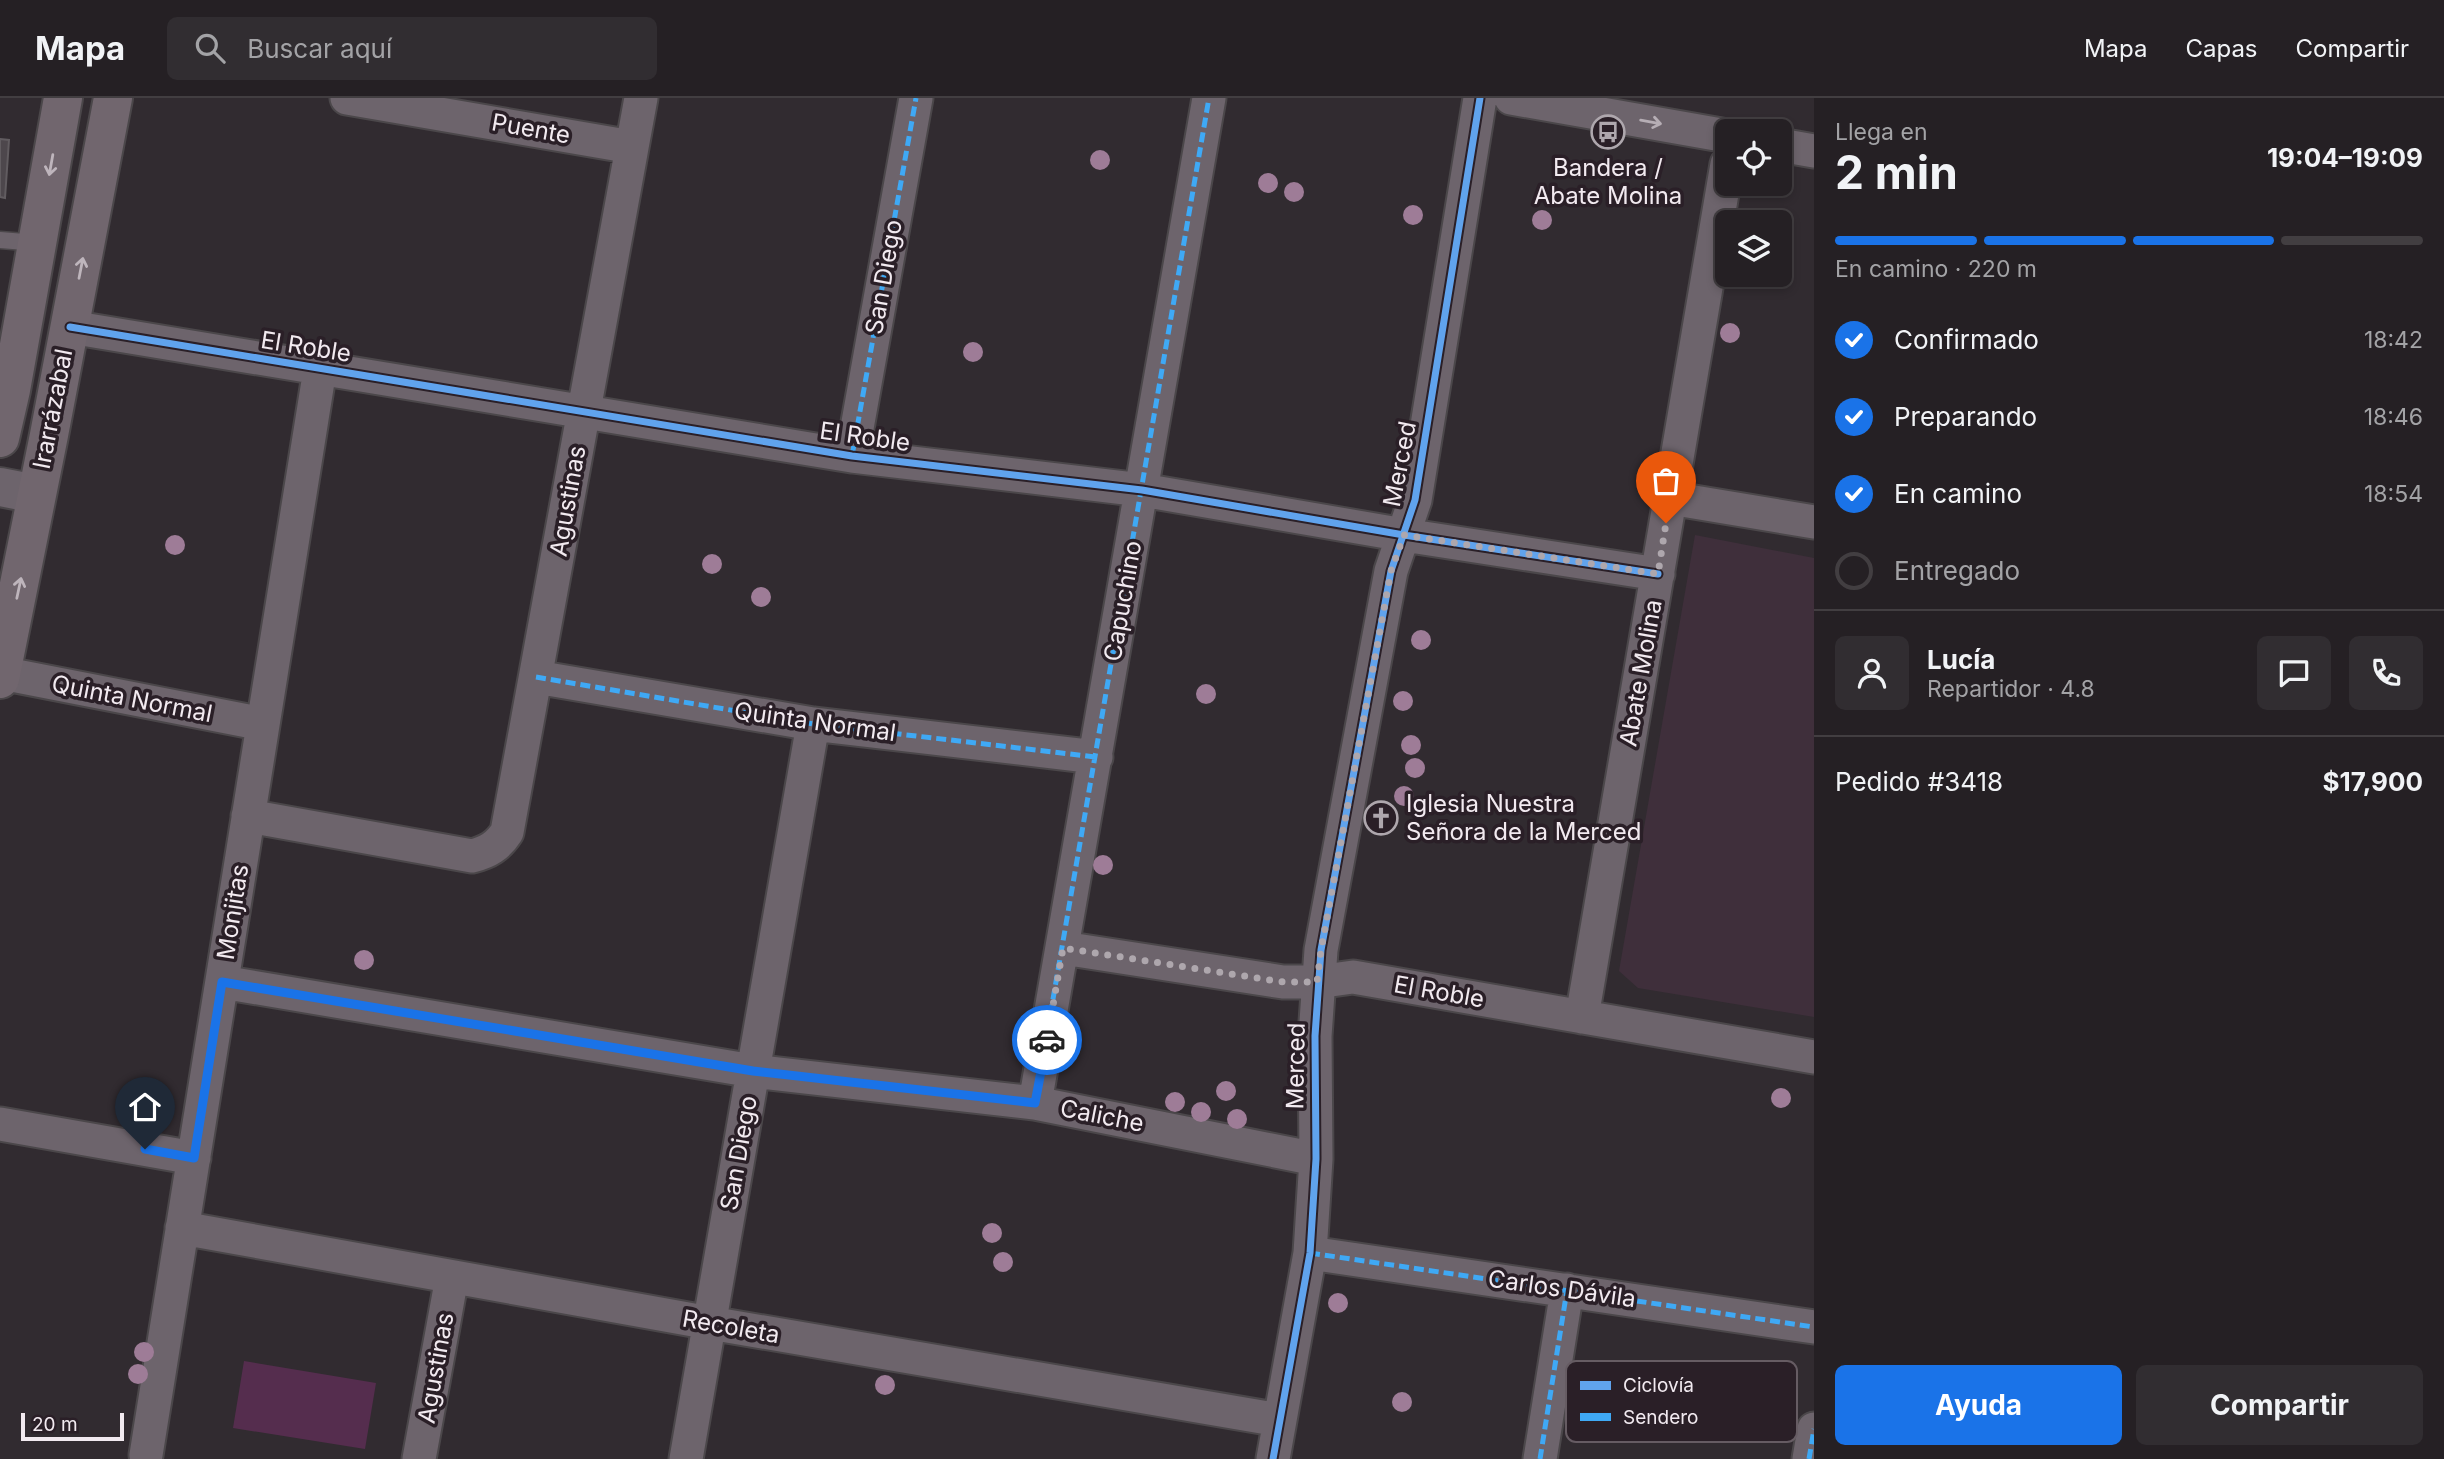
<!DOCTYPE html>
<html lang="es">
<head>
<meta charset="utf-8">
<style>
	:root { --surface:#252024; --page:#312d31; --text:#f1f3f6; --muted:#a3a3a6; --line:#423e41; --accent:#1a73e8 }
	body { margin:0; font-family:Inter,sans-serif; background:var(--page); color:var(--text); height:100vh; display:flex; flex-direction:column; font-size:26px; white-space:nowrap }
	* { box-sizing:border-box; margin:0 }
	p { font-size:23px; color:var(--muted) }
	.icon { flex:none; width:38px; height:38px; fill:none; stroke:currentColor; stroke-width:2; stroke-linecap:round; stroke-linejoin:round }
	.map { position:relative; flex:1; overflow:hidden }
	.sheet { display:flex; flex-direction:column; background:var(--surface); width:630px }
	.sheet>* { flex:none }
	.buttons { position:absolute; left:1715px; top:21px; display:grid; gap:14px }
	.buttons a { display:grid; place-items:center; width:77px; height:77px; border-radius:10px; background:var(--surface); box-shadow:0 4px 10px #0003,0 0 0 2px var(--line); font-size:35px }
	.scale { position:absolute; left:21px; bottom:18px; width:103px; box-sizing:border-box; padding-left:7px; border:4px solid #f2eaf0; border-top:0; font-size:19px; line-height:24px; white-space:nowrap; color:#f2eaf0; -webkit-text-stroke:5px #2a1f27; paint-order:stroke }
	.pin { position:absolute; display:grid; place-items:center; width:60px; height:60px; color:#fff; margin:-72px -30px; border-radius:50% 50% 50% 0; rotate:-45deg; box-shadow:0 0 7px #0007 }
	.pin .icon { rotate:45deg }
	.courier { position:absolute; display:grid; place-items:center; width:70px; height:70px; margin:-35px; border:5px solid #1a73e8; border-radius:50%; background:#fff; color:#222; box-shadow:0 2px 9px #0007 }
	.headline em { font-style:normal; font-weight:700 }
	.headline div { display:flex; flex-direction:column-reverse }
	.headline { display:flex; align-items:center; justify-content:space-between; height:119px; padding:0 21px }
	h1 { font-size:46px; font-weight:700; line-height:52px }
	.bar { display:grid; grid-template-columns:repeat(4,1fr); gap:10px 7px; align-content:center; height:84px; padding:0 21px }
	.bar i { height:9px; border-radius:5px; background:var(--line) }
	.bar .on { background:var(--accent) }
	.bar p { grid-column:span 4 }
	.line { display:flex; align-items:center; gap:18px; padding:0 21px; border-top:2px solid var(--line) }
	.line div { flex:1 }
	.round { display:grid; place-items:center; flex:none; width:74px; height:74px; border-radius:10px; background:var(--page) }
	ol { padding:0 21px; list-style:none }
	li { display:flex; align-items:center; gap:21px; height:77px }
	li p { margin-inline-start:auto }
	li .icon { padding:7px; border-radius:50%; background:var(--accent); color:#fff; stroke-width:4 }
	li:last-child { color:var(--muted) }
	li i { width:38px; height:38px; border:4px solid var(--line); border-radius:50% }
	.action { display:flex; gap:14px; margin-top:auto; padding:14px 21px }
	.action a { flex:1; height:80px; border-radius:10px; background:var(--accent); color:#fff; font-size:28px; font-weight:700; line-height:80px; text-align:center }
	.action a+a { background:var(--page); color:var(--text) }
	header { display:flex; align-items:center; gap:42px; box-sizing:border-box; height:98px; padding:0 35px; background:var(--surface); border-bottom:2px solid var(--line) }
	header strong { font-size:33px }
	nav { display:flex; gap:38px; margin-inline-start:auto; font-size:24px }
	.search { width:490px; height:63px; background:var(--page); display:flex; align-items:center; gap:18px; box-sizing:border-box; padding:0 24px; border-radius:10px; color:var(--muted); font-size:26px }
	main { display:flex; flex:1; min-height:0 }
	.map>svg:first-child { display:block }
	.built { fill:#3f2f3b }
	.green { fill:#552d4e }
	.building { fill:#4d474c; stroke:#615c60; stroke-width:2 }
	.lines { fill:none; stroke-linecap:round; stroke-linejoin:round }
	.service-casing { stroke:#4b474a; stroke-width:19 }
	.minor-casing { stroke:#4b474a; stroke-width:37 }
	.tertiary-casing { stroke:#4b474a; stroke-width:42 }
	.secondary-casing { stroke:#4b474a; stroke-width:42 }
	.service { stroke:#6d646c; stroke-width:16 }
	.minor { stroke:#6d646c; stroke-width:33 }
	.tertiary { stroke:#6d646c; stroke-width:38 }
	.secondary { stroke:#71666e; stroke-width:38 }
	.quiet { stroke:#3fa9f5; stroke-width:5; stroke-dasharray:10 5; stroke-linecap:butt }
	.cycleway-casing { stroke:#2a1f27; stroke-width:11 }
	.cycleway { stroke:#60a3ed; stroke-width:7 }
	.tree { fill:#9e7c97 }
	.oneway { stroke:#b6aeb5 }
	.oneway2 { stroke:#beb5bc }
	.done { stroke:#aea7ad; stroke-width:7; stroke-dasharray:0 12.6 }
	.route { stroke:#1a73e8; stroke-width:9 }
	.labels { text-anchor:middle; stroke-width:7; stroke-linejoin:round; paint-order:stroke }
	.street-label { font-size:24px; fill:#f2eaf0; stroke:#2a1f27 }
	.poi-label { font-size:24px; fill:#f2eaf0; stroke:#2a1f27 }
	.key { fill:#2a1f27; stroke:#665c63; stroke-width:2 }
	.key-label { font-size:19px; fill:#f2eaf0 }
</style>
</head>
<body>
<header>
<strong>Mapa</strong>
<div class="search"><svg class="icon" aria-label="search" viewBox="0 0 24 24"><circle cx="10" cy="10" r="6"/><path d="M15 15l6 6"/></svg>Buscar aquí</div>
<nav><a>Mapa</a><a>Capas</a><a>Compartir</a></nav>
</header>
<main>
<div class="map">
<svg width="1814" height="1361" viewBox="0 0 1814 1361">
	<rect width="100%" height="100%" fill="#312b30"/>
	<path class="built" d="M 1695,437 L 1814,460 L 1814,919 L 1638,890 L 1619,873 Z"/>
	<path class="green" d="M 244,1263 L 376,1285 L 365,1351 L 233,1330 Z"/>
	<path class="building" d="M 0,41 L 9,42 L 5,100 L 0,99 Z"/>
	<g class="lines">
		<defs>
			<path id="service" d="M 0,142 L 37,145"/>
			<path id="minor" d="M 347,0 L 632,49
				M 1511,0 L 1727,38
				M 1780,47 L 1814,53
				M 70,229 L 852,358 L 1142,392 L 1404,437 L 1658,476
				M 852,358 L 916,0
				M 1670,400 L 1814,424
				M 1,575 L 263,626
				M 536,579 L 813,626 L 1096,659
				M 248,718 L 472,758 C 488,754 498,748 507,734 L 641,0
				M 1063,850 L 1283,884 L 1317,884 L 1353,879 L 1814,959
				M 222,884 L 753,973 L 1035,1005 L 1316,1061
				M 1582,919 L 1727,66
				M 1035,1005 L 1209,0
				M 0,1026 L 194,1060
				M 182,1130 L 710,1225 L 1280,1322
				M 1310,1155 L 1814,1229
				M 146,1357 L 320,271
				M 419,1361 L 452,1179
				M 686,1361 L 813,626
				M 1273,1361 L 1310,1155 L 1316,1061 L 1315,938 L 1321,852 L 1391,473 L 1415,402 L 1480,0
				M 1540,1361 L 1567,1192
				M 1809,1361 L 1814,1331"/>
			<path id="tertiary" d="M 0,389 L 36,396"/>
			<path id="secondary" d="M 0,340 L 11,292 L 63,0
				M 0,581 L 49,337 L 113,0"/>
		</defs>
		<use href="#service" class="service-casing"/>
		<use href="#minor" class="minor-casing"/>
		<use href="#tertiary" class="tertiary-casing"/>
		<use href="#secondary" class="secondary-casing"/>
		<use href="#service" class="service"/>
		<use href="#minor" class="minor"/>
		<use href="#tertiary" class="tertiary"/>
		<use href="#secondary" class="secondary"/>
		<path class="quiet" d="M 852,358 L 916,0
			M 536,579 L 813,626 L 1096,659
			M 1035,1005 L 1209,0
			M 1310,1155 L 1814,1229
			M 1540,1361 L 1567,1192
			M 1809,1361 L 1814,1331"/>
		<defs>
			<path id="cycleway" d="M 70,229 L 852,358 L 1142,392 L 1404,437 L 1658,476
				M 1273,1361 L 1310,1155 L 1316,1061 L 1315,938 L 1321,852 L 1391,473 L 1415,402 L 1480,0"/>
		</defs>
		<use href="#cycleway" class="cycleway-casing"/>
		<use href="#cycleway" class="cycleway"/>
	</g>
	<g class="tree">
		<circle cx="1100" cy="62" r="10"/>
		<circle cx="1268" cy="85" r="10"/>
		<circle cx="1294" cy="94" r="10"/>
		<circle cx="1413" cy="117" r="10"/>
		<circle cx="1542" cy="122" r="10"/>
		<circle cx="1730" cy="235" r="10"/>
		<circle cx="973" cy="254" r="10"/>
		<circle cx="175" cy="447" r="10"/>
		<circle cx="712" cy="466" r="10"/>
		<circle cx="761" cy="499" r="10"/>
		<circle cx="1421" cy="542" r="10"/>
		<circle cx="1206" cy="596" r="10"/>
		<circle cx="1403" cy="603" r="10"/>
		<circle cx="1411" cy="647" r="10"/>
		<circle cx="1415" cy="670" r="10"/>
		<circle cx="1404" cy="698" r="10"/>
		<circle cx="1103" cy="767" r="10"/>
		<circle cx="364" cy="862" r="10"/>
		<circle cx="1226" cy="993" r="10"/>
		<circle cx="1781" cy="1000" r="10"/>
		<circle cx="1175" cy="1004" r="10"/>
		<circle cx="1201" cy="1014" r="10"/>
		<circle cx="1237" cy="1021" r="10"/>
		<circle cx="992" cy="1135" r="10"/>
		<circle cx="1003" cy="1164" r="10"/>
		<circle cx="1338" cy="1205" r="10"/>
		<circle cx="144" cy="1254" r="10"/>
		<circle cx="138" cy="1276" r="10"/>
		<circle cx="885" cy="1287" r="10"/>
		<circle cx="1402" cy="1304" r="10"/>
	</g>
	<defs><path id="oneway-shaft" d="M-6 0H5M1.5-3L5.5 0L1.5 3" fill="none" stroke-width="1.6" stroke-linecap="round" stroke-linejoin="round" transform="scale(1.75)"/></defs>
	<use class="oneway" href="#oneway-shaft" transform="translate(1651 24) rotate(10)"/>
	<g class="oneway2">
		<use href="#oneway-shaft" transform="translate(51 67) rotate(100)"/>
		<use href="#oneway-shaft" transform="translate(81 170) rotate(-79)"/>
		<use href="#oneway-shaft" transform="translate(19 490) rotate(-78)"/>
	</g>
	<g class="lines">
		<path class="done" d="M 1047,942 L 1063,850 L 1283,884 L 1317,884 L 1321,852 L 1391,473 L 1404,437 L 1658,476 L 1666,425"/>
		<path class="route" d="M 145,1051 L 194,1060 L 222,884 L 753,973 L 1035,1005 L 1047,942"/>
	</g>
	<defs>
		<symbol id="bus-ring" viewBox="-11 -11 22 22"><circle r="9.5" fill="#2a1f27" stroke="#aea7ad" stroke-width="1.5"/><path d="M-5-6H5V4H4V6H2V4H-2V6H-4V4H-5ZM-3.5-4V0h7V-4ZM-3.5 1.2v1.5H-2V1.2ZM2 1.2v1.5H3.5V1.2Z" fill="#aea7ad"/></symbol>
		<symbol id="church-ring" viewBox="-11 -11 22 22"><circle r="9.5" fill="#2a1f27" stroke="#aea7ad" stroke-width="1.5"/><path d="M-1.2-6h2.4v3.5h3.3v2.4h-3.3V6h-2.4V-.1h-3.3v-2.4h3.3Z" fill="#aea7ad"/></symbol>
	</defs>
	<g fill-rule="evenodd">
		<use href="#bus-ring" x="1589" y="15" width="38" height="38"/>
		<use href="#church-ring" x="1362" y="701" width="38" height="38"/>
	</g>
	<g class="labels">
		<g class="street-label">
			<text transform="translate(531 31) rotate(10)" y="8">Puente</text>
			<text transform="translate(884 179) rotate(-80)" y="8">San Diego</text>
			<text transform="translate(306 249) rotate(9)" y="8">El Roble</text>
			<text transform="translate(53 311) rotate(-79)" y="8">Irarrázabal</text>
			<text transform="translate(865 339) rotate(8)" y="8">El Roble</text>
			<text transform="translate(1400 366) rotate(-79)" y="8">Merced</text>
			<text transform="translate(568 403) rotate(-80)" y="8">Agustinas</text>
			<text transform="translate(1123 503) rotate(-80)" y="8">Capuchino</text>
			<text transform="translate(1641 575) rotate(-80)" y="8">Abate Molina</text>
			<text transform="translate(132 601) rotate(11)" y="8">Quinta Normal</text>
			<text transform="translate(815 624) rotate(8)" y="8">Quinta Normal</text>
			<text transform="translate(233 814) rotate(-81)" y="8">Monjitas</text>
			<text transform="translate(1439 894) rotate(10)" y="8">El Roble</text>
			<text transform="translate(1296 968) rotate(-89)" y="8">Merced</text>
			<text transform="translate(1102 1018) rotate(11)" y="8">Caliche</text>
			<text transform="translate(739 1055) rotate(-80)" y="8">San Diego</text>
			<text transform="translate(1562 1191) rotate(8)" y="8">Carlos Dávila</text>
			<text transform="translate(731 1229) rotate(10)" y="8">Recoleta</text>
			<text transform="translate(436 1270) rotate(-80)" y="8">Agustinas</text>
		</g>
		<g class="poi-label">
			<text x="1608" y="78">Bandera /<tspan x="1608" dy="28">Abate Molina</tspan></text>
			<text x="1406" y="714" text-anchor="start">Iglesia Nuestra<tspan x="1406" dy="28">Señora de la Merced</tspan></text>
		</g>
	</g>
	<rect x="1566" y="1263" width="231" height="81" rx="10" class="key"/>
	<rect x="1580" y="1283" width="31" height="9" fill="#60a3ed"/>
	<rect x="1580" y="1315" width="31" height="8" fill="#3fa9f5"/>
	<g class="key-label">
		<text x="1623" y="1294">Ciclovía</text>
		<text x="1623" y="1326">Sendero</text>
	</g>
</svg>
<div class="buttons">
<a><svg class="icon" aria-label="locate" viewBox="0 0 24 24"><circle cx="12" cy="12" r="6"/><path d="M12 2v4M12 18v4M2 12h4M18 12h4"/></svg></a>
<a><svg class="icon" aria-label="layers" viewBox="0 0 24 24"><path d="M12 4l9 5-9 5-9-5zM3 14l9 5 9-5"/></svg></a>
</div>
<div class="scale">20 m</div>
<div class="pin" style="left:1666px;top:425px;background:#ea580c"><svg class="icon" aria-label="bag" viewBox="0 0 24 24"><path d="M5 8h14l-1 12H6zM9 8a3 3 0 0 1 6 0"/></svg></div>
<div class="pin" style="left:145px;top:1051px;background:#1f2937"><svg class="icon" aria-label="home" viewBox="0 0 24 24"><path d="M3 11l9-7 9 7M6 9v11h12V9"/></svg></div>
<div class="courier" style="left:1047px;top:942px"><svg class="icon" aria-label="car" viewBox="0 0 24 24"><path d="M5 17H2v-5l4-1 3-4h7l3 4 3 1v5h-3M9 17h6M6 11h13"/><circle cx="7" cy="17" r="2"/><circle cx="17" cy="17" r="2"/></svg></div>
</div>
<section class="sheet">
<div class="headline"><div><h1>2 min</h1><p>Llega en</p></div><em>19:04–19:09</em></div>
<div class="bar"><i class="on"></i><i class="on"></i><i class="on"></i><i></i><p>En camino · 220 m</p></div>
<ol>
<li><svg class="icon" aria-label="check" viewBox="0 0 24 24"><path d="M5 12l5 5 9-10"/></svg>Confirmado<p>18:42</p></li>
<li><svg class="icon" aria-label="check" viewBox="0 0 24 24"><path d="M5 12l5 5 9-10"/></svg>Preparando<p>18:46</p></li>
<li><svg class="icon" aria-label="check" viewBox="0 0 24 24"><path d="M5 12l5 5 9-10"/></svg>En camino<p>18:54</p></li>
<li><i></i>Entregado</li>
</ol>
<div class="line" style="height:126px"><a class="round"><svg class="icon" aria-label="person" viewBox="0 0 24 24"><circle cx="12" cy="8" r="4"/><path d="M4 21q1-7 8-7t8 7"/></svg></a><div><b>Lucía</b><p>Repartidor · 4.8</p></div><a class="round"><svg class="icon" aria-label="chat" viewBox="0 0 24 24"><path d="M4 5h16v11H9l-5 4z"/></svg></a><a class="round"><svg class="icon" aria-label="phone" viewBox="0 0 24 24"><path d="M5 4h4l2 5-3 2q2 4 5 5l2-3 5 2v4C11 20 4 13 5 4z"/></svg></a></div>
<div class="line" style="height:91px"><div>Pedido #3418</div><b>$17,900</b></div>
<div class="action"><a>Ayuda</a><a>Compartir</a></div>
</section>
</main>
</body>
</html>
